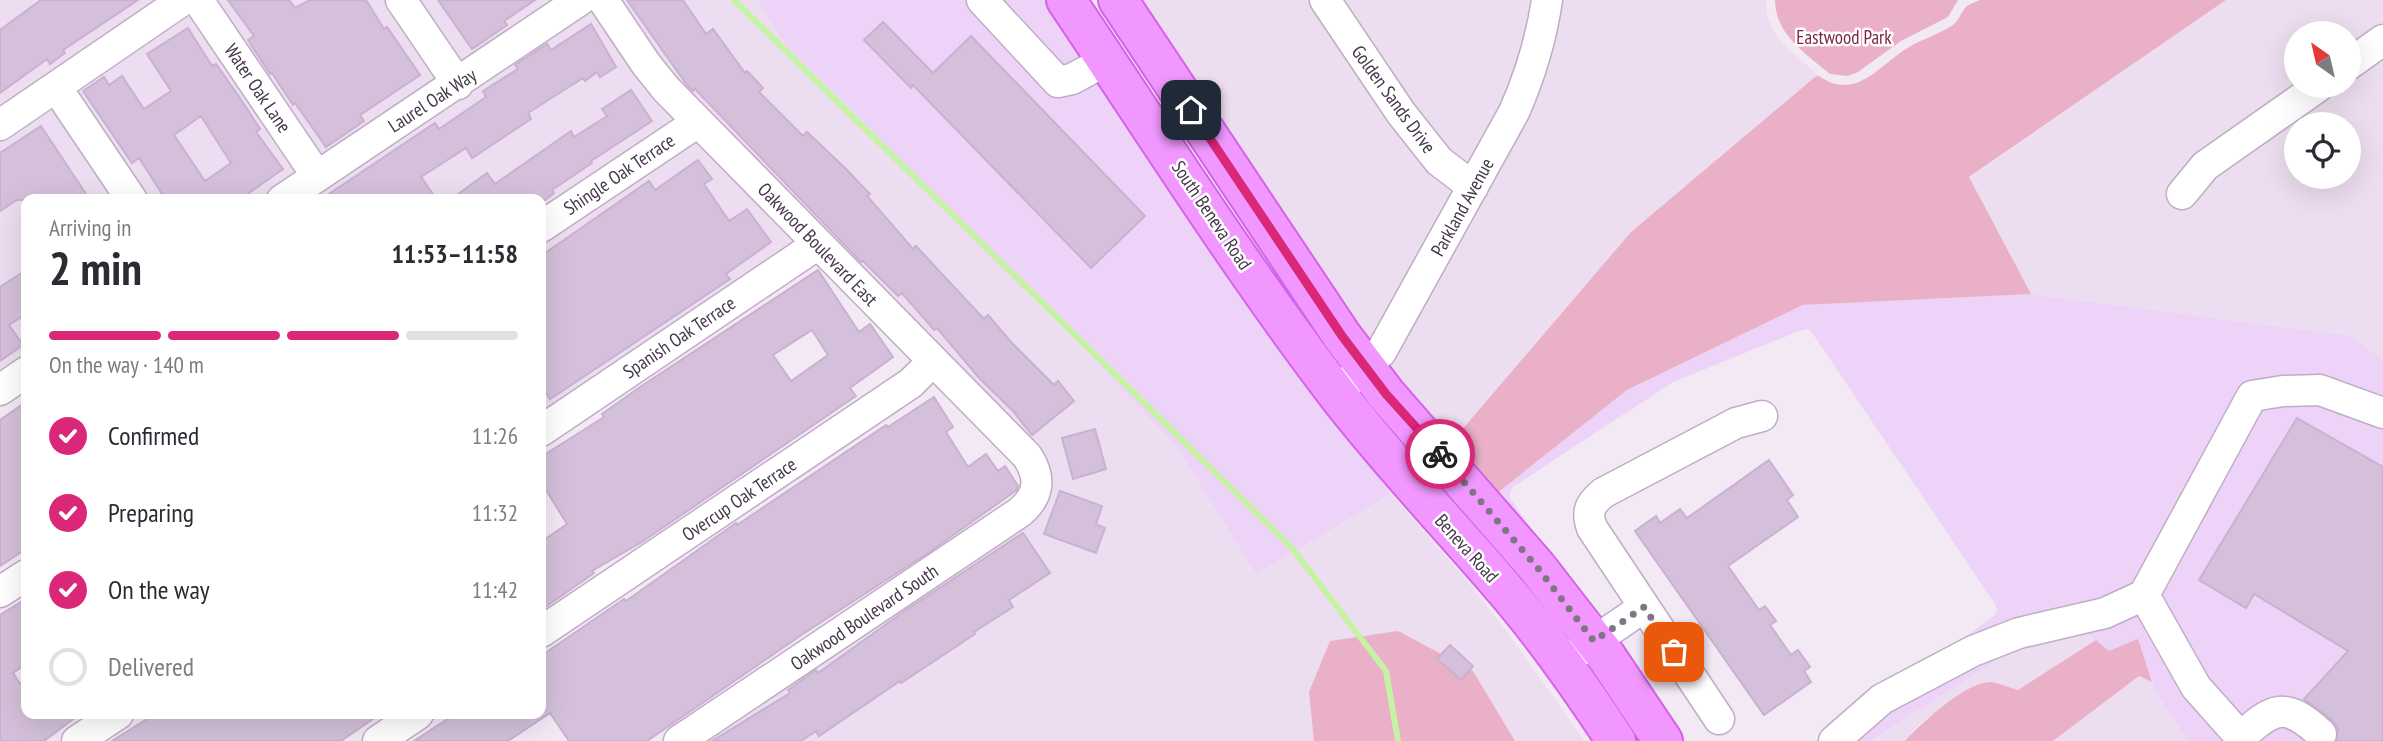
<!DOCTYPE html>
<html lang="en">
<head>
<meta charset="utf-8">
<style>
	:root { --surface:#fff; --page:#f2f2f3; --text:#2b2b33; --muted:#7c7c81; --line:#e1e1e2; --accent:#db2777 }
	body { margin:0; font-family:"PT Sans Narrow",sans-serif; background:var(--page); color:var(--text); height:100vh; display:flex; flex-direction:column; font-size:26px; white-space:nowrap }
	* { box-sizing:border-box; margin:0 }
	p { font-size:23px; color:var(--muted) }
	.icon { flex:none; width:38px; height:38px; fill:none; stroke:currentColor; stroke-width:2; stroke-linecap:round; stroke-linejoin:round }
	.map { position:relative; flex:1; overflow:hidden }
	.side { position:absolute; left:21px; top:194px; width:525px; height:525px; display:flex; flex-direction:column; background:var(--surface); border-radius:14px; box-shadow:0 7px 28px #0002 }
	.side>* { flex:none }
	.needle { width:46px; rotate:326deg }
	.tools { position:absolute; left:2284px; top:21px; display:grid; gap:14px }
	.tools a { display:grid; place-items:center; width:77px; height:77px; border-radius:50%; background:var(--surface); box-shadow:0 7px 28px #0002; font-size:35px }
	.pin { position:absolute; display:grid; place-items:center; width:60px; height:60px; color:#fff; margin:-30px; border-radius:14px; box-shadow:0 4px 10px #0006 }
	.courier { position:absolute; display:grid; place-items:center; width:70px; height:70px; margin:-35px; border:5px solid #db2777; border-radius:50%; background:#fff; color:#222; box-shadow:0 2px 9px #0007 }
	.head em { font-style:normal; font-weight:700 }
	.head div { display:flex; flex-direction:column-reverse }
	.head { display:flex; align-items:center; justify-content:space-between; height:119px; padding:0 28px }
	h1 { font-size:46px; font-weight:700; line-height:52px }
	.bar { display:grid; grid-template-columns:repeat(4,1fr); gap:10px 7px; align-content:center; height:84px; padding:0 28px }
	.bar i { height:9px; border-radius:5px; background:var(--line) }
	.bar .current { background:var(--accent) }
	.bar p { grid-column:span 4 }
	ol { padding:0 28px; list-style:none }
	li { display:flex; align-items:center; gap:21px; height:77px }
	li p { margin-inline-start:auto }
	li .icon { padding:7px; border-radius:50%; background:var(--accent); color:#fff; stroke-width:4 }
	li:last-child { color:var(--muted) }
	li i { width:38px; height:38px; border:4px solid var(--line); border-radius:50% }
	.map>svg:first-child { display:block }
	.residential { fill:#edddf0; fill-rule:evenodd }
	.commercial { fill:#edd3f7 }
	.green { fill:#eab0c7 }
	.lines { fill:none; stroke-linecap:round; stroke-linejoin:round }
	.stream { stroke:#c6f3a3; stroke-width:6 }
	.building { fill:#d4c0da; stroke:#cab0d2; stroke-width:2; fill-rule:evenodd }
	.minor-casing { stroke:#bfadc4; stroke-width:33 }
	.major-casing { stroke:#d463e8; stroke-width:42 }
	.minor { stroke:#fff; stroke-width:30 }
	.major { stroke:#f197ff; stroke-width:38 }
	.done { stroke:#817585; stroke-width:7; stroke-dasharray:0 12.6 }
	.route { stroke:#db2777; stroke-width:9 }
	.labels { text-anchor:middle; stroke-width:5; stroke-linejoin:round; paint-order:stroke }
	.park-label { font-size:19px; fill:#7e273b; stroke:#fff }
	.street-label { font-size:19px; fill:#443749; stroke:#fff }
</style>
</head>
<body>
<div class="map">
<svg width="2383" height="741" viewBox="0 0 2383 741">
	<rect width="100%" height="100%" fill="#f3e9f5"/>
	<path class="residential" d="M 0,0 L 163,0 L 0,111 Z
		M 210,0 L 388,0 L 443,80 L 319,160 Z
		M 413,0 L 560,0 L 460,68 Z
		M 615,0 L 757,0 L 784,43 L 968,226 L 1177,447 L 1256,574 L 1391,494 L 1465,578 L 1504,628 L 1585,741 L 1515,741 L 1473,671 L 1309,692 L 1314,741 L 699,741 L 1046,494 L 698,107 Z
		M 1144,0 L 1313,0 L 1459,190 L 1370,346 Z
		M 1338,0 L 1536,0 L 1519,72 L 1469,171 L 1445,154 Z
		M 1558,0 L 1766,0 L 1767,15 L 1773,31 L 1785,46 L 1819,76 L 1631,232 L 1448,446 L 1383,365 Z
		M 2226,0 L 2383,0 L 2383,26 L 2349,51 L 2348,33 L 2296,33 L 2296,86 L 2199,157 L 2167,194 L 2184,209 L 2213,175 L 2339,86 L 2348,86 L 2349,79 L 2383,54 L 2383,360 L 2352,336 L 2031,294 L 1969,178 ZM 2296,124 L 2348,124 L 2348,177 L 2296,177 Z
		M 594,5 L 681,119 L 541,214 L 541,200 L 303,200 Z
		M 191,9 L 302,172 L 262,199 L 144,199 L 71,91 Z
		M 54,102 L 119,199 L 26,200 L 26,358 L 0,376 L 0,139 Z
		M 697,136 L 801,242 L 541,416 L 541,241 Z
		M 2066,616 L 2096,640 L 2018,690 L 1989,682 L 1969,690 L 1920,723 L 1905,741 L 1870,741 Z
		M 2139,676 L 2152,682 L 2155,691 L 2188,741 L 2053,741 Z"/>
	<path class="commercial" d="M 757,0 L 1046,0 L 1391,494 L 1256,574 L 1177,447 L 968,226 L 784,43 Z
		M 2031,294 L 2352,336 L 2383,360 L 2383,741 L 2188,741 L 2155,691 L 2138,640 L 2109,651 L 2066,616 L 1870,741 L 1816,741 L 1993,617 L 1997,610 L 1995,604 L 1813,334 L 1808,329 L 1802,330 L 1673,382 L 1513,487 L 1510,492 L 1510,498 L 1539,540 L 1491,498 L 1627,390 L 1803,305 Z"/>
	<path class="green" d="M 1775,0 L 1958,0 L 1948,17 L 1901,41 L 1858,72 L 1848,76 L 1830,74 C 1806,54 1775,34 1775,0 Z
		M 1980,0 L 2226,0 L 1969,177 L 2031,294 L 1803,305 L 1627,390 L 1491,498 L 1448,446 L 1631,232 L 1815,77 L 1819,76 C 1856,102 1879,65 1909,47 C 1922,39 1940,34 1953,25 C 1959,20 1961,13 1965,8 C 1968,4 1976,2 1980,0 Z
		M 1398,631 L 1473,671 L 1515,741 L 1314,741 L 1309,692 L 1330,641 Z
		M 2138,639 L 2152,682 L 2139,676 L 2053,741 L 1905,741 C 1920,724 1967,681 1991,682 C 1999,683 2010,688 2018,690 L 2096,640 L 2109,651 Z"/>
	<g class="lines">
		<path class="stream" d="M 734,0 L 1292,548 L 1386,671 L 1398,741"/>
	</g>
	<path class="building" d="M 41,0 L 138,0 L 63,50 L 65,53 L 50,64 L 47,59 L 0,93 L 0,30 Z
		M 228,0 L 289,0 L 295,8 L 310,0 L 366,0 L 384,29 L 387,27 L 420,75 L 360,115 L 364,121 L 326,147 L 295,103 L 293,105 L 272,73 L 270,74 L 248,40 L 254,36 Z
		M 438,0 L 535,0 L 504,21 L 507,25 L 472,49 Z
		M 627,0 L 683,0 L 706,34 L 713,29 L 745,73 L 747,71 L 763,88 L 759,92 L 803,136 L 807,132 L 845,168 L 870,194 L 867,196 L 913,249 L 916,246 L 984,319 L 988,315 L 1012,343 L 1054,385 L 1058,381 L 1074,401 L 1032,435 L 1013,411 L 980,379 L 937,328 L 934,330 L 902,293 L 898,296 L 863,261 L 861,262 L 695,89 L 693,91 L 687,85 Z
		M 883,22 L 933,73 L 971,36 L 1145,216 L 1091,268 L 913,85 L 911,88 L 864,40 Z
		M 591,24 L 616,67 L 600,77 L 597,72 L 585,81 L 583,78 L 528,113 L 531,119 L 472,158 L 466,148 L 421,177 L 437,200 L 320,200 L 435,123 L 439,129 L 486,97 L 483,91 L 518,69 L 515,65 L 547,44 L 551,50 Z
		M 188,28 L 212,66 L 216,64 L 242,101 L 260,129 L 256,132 L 283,169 L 239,200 L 166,200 L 139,158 L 132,163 L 83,91 L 104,77 L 109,85 L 122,76 L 144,109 L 171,91 L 147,54 ZM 201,116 L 231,163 L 205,181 L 174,135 Z
		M 631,90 L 652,121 L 591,161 L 592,163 L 552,190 L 554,193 L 545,200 L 450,200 L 487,173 L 495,184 L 571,131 L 574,137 L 607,116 L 602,109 Z
		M 41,126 L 90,200 L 17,200 L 0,211 L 0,153 Z
		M 698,160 L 712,179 L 704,184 L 729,221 L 747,209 L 771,242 L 726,274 L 730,279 L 550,399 L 541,385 L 541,256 L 649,181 L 655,190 Z
		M 26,270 L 26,314 L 9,325 L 23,345 L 0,361 L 0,287 Z
		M 818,270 L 859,332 L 870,324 L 893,357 L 850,388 L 856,396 L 642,542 L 592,571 L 594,573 L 541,610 L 541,542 L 567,524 L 541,482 L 541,457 L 604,417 L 602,414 L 640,387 ZM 812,330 L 828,355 L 791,381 L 773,355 Z
		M 934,397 L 953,427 L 946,432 L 968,467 L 986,454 L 998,471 L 1005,466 L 1018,486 L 1017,490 L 928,553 L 803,634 L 647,741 L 569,741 L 550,713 L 508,741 L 414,741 L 455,714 L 541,714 L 541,656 L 624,599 L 626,601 L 736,523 L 737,525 L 886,425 L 888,427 Z
		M 26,402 L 26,549 L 0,566 L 0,420 Z
		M 2297,418 L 2383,467 L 2383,741 L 2336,741 L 2338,729 L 2333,721 L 2304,699 L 2348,651 L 2254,594 L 2246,608 L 2199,580 Z
		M 1095,429 L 1106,469 L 1073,479 L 1062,438 Z
		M 1769,460 L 1793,495 L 1787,500 L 1798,517 L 1728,566 L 1759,610 L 1765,606 L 1776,621 L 1770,625 L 1791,655 L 1798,650 L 1810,667 L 1804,671 L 1811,682 L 1764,715 L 1635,531 L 1656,516 L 1660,523 L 1680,509 L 1687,518 Z
		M 1060,491 L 1102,506 L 1096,524 L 1105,528 L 1096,553 L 1044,534 Z
		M 1023,533 L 1050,573 L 1009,600 L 1013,607 L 974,632 L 975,634 L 901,683 L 900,681 L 819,736 L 816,731 L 801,741 L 712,741 L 790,693 L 788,690 L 816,670 L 818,673 L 906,610 Z
		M 26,599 L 26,664 L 13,673 L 26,692 L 26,714 L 80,714 L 44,741 L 0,741 L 0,615 Z
		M 1450,645 L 1473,666 L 1461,680 L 1437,659 Z
		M 155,714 L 380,714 L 341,741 L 112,741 Z"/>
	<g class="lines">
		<defs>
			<path id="minor" d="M 198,0 L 317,176
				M 401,0 L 458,84
				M 603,0 L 646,64 L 666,89 L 1027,456 C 1041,477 1040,495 1020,512 L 679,741
				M 982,0 L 1058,82 L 1072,79 L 1107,60
				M 1325,0 L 1401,113 L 1439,161 L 1473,187
				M 2348,65 L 2383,40
				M 56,87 L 132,200
				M 0,125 L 183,0
				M 2182,194 L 2205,166 L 2319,86
				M 282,200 L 580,0
				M 541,227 L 698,122
				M 1350,380 L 1381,352 L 1514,112 C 1530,76 1541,40 1547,0
				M 0,390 L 26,372
				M 541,431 L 818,244
				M 0,592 L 26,575
				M 2144,595 L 2252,396 L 2283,391 L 2320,390 L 2383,413
				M 541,632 L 911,383 L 933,361
				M 1577,653 L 1644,607
				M 1719,719 L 1592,528 C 1586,511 1590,504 1603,493 L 1736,423 L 1762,416
				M 2240,738 C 2273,707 2285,701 2321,734
				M 77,741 L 118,714
				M 378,741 L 418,714
				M 1834,741 L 1882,699 L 1973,651 L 2019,633 L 2105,613 L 2144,595 L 2196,687 L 2244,741"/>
			<path id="major" d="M 1066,0 C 1155,132 1240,267 1337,394 C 1390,463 1450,525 1506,591 C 1546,638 1582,689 1616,741
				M 1118,0 L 1342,336 L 1386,394 L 1537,567 L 1606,656 L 1663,741"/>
		</defs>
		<use href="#minor" class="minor-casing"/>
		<use href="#major" class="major-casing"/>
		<use href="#minor" class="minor"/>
		<use href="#major" class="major"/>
	</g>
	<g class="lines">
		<path class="done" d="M 1440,454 L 1537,567 L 1594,641 L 1644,607 L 1674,652"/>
		<path class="route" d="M 1191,110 L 1342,336 L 1386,394 L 1440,454"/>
	</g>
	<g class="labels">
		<g class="park-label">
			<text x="1844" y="44">Eastwood Park</text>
		</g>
		<g class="street-label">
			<text transform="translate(258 88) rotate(56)" y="7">Water Oak Lane</text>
			<text transform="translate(1394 99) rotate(54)" y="7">Golden Sands Drive</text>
			<text transform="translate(432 100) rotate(-33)" y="7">Laurel Oak Way</text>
			<text transform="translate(619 174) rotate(-34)" y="7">Shingle Oak Terrace</text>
			<text transform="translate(1462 207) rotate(-61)" y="7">Parkland Avenue</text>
			<text transform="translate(1212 215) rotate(56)" y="7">South Beneva Road</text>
			<text transform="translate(818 244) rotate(46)" y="7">Oakwood Boulevard East</text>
			<text transform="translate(679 337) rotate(-34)" y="7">Spanish Oak Terrace</text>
			<text transform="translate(739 499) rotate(-34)" y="7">Overcup Oak Terrace</text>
			<text transform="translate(1467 548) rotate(48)" y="7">Beneva Road</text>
			<text transform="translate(864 617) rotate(-34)" y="7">Oakwood Boulevard South</text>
		</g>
	</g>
</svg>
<div class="tools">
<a><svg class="needle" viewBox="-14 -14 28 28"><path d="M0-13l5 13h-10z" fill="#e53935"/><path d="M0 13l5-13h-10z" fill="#7c7c81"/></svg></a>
<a><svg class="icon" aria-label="locate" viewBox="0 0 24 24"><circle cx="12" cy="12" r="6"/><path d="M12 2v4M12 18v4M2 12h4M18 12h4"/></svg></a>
</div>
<div class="pin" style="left:1674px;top:652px;background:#ea580c"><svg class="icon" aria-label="bag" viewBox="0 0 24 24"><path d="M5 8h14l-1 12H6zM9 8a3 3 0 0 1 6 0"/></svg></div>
<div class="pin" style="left:1191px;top:110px;background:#1f2937"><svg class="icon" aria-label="home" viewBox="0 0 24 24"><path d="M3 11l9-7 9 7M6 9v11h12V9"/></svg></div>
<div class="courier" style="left:1440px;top:454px"><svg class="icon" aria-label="bike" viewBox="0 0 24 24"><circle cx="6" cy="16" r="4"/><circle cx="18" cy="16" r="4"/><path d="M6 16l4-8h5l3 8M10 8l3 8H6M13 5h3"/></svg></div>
<section class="side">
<div class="head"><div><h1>2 min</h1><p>Arriving in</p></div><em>11:53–11:58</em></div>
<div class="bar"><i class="current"></i><i class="current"></i><i class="current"></i><i></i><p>On the way · 140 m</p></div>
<ol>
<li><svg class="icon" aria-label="check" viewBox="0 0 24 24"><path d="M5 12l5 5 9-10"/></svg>Confirmed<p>11:26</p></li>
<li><svg class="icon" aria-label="check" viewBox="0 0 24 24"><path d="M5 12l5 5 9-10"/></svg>Preparing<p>11:32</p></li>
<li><svg class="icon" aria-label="check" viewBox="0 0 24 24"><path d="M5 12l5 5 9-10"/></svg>On the way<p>11:42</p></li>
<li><i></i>Delivered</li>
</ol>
</section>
</div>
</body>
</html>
